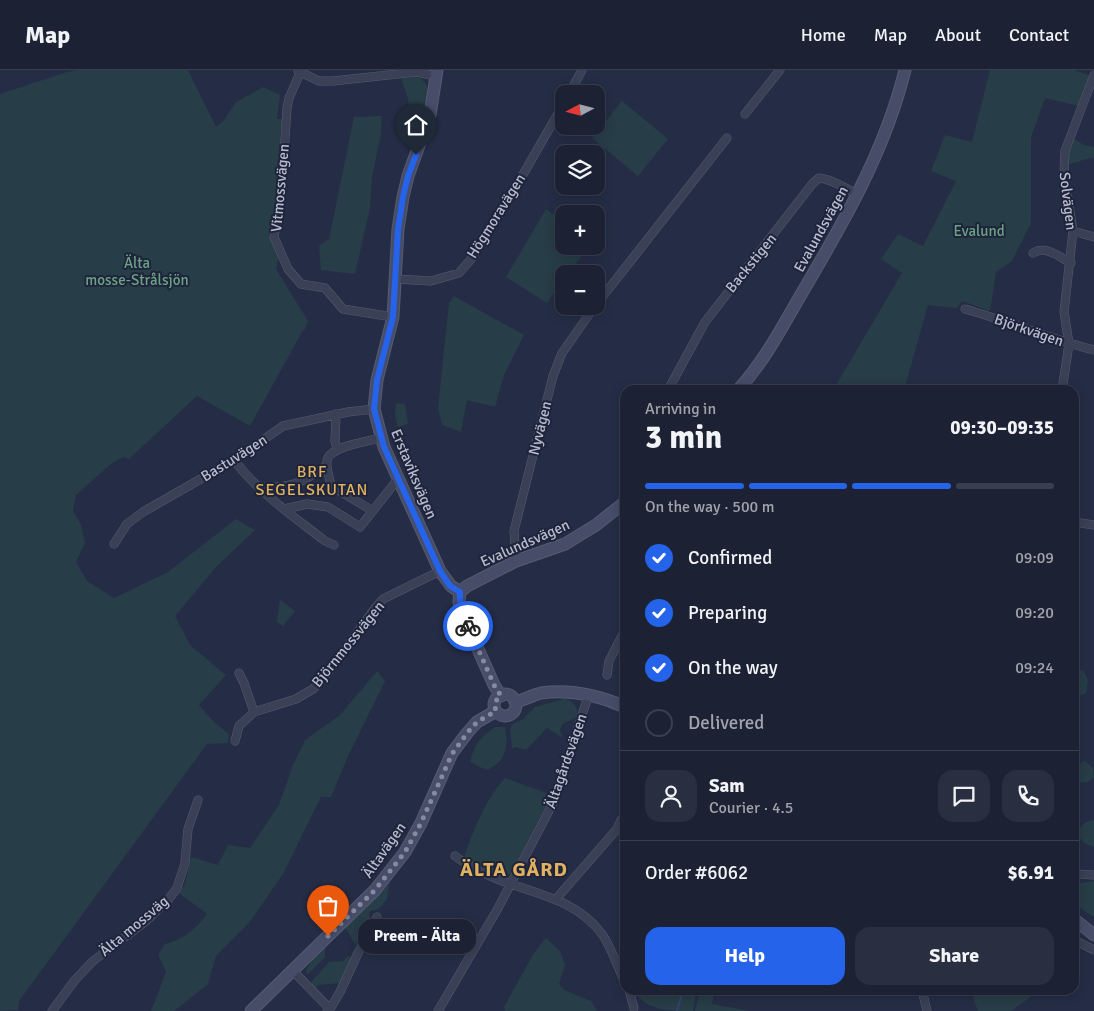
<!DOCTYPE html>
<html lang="en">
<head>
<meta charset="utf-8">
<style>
	:root { --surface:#1c2234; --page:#292f40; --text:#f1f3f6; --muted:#a0a4ac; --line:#3a3f4f; --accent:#2563eb }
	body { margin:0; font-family:Signika,sans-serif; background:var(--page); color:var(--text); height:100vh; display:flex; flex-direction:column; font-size:19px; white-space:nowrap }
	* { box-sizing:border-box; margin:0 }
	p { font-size:16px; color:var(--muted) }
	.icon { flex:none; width:28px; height:28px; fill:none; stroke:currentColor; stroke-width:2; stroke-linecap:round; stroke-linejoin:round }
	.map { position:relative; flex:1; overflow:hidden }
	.drawer { position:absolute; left:620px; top:315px; width:459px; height:610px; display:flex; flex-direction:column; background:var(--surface); border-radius:15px; box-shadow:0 2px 12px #0003,0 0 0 1px var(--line) }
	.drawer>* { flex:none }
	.needle { width:32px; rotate:263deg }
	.controls { position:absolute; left:555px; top:15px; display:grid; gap:10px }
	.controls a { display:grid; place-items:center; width:50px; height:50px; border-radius:10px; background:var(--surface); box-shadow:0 2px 12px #0003,0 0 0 1px var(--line); font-size:25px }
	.pin { position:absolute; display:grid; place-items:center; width:42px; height:42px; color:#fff; margin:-51px -21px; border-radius:50% 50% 50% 0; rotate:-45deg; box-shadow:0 0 5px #0007 }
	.pin .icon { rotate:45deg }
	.courier { position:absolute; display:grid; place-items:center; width:50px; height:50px; margin:-25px; border:4px solid #2563eb; border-radius:50%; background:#fff; color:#222; box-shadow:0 1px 6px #0007 }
	.bubble { position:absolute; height:35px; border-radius:15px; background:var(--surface); box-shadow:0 2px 12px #0003,0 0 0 1px var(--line); font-size:16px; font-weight:700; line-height:35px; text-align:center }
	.overview em { font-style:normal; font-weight:700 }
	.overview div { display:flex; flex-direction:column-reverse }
	.overview { display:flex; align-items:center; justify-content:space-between; height:85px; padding:0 25px }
	h1 { font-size:32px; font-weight:700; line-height:38px }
	.bar { display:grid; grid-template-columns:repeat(4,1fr); gap:8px 5px; align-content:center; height:60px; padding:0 25px }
	.bar i { height:6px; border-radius:4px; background:var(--line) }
	.bar .current { background:var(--accent) }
	.bar p { grid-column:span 4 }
	.line { display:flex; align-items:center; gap:12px; padding:0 25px; border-top:1px solid var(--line) }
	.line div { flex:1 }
	.round { display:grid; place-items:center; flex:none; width:52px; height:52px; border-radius:15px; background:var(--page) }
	ol { padding:0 25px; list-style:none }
	li { display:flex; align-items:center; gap:15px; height:55px }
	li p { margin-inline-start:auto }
	li .icon { padding:5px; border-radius:50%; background:var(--accent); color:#fff; stroke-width:4 }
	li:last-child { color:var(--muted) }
	li i { width:28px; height:28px; border:2px solid var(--line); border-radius:50% }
	.button { display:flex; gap:10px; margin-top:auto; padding:10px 25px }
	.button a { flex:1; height:58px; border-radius:15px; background:var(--accent); color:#fff; font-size:20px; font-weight:700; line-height:58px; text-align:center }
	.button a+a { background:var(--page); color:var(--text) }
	header { display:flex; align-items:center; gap:30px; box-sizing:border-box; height:70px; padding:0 25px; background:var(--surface); border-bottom:1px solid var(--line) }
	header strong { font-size:24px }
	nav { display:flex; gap:28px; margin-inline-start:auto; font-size:18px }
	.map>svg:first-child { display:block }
	.green { fill:#273d47 }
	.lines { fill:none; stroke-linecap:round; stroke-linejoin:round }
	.stream { stroke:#35416d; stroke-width:2 }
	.street-casing { stroke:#555b70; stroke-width:9 }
	.secondary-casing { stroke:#555b70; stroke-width:13 }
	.street { stroke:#3a4055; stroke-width:8 }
	.secondary { stroke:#474d69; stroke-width:11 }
	.done { stroke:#848a9f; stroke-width:5; stroke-dasharray:0 9 }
	.route { stroke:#2563eb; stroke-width:6 }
	.labels { text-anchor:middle; stroke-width:4; stroke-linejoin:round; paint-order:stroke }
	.street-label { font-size:15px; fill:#b7bccf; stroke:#1e243b }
	.park-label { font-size:15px; fill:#6ca283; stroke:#1e243b }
	.neighbourhood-label { font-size:16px; letter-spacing:1px; fill:#e1b160; stroke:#1e243b }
	.district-label { font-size:20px; font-weight:bold; letter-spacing:1px; fill:#e1b160; stroke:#1e243b }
</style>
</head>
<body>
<header>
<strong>Map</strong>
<nav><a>Home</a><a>Map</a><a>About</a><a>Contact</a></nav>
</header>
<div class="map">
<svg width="1094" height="941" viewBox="0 0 1094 941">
	<rect width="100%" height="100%" fill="#252d46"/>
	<path class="green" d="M 79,0 L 188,0 L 216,57 L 224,50 L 236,32 L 263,17 L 280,25 L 277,49 L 282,49 L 281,57 L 275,137 L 269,165 L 279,187 L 276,199 L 308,251 L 304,261 L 301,260 L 302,262 L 250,356 L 197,326 L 129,389 L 124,387 L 112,393 L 76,425 L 73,441 L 81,455 L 85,473 L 76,492 L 87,511 L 114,528 L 168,502 L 236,449 L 255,460 L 215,498 L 175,546 L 190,575 L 226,605 L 199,635 L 215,653 L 229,664 L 228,673 L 207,674 L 19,931 L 18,940 L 0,941 L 0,24 L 67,2 Z
		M 990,0 L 1074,0 L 1091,6 L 1079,36 L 1045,28 L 1031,67 L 1031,153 L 1012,191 L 996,202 L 990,241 L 962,231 L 957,238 L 928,235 L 904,320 L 833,320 L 902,203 L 881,189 L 898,164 L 923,176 L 956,111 L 931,101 L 945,65 L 972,72 Z
		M 416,7 C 421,8 426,12 427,17 C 430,28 419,63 414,74 L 411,61 L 408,29 L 401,8 Z
		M 622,31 L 668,69 L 638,106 L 592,68 Z
		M 382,46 L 381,64 L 372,107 L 370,138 L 355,204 L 321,200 L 319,176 L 329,169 L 354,47 Z
		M 1074,69 L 1084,75 L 1094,77 L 1094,88 C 1085,88 1077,93 1068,94 L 1069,81 Z
		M 546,139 L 564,152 L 564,176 L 590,176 L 567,204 L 564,204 L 564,208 L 547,233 L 506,207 Z
		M 454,226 L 524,265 L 504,305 L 495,337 L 467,330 L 461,362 L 442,355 L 438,338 L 449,233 Z
		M 396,333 L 405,334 L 408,354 L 398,357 L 395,345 Z
		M 280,530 L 295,541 L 283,556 L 277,552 Z
		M 1074,598 L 1084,601 L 1088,611 L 1086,623 L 1076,627 L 1074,626 Z
		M 377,601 L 385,611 L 348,686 L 331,727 L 321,727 L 283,804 L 249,853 L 216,886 L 208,914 L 174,941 L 151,941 L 166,902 L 158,885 L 165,874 C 184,869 195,860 207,844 L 179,823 L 185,814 L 191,787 L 218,795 L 228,775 L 250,778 L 279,735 L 293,695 L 305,670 L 340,645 Z
		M 564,629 C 573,630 579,638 577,647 L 562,654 L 560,661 L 563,668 L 547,658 L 526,680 L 516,677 L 512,678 L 510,659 L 512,654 L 522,650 L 535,637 Z
		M 495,657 L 505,657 C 509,676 506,693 486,700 L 470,692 C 474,675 481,666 495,657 Z
		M 1085,691 L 1093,698 L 1094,707 L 1088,712 L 1074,713 L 1074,695 Z
		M 505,708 L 552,725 L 511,803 C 496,813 478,796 464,788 C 472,762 487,727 505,708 Z
		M 1094,750 L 1094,777 L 1084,773 L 1078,766 C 1079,756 1085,751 1094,750 Z
		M 390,809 L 387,829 L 380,838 L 369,842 L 371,853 L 370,857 L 355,875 L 345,857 Z
		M 1074,809 L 1081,813 L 1094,811 L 1094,847 L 1074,834 Z
		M 337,864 L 325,878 L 325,887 L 308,904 L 307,904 L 306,900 L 316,884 Z
		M 546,868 L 560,881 L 565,895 L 559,914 L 564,920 L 591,931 L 597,941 L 505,941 L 504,937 L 534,883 Z
		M 348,886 L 352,888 L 340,913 L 318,915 L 316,918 L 312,915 L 312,911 L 329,892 L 343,891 Z
		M 633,920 L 696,920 L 693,941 C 667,941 647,941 633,920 Z
		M 700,920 L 715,920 L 712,934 L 749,941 L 695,941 Z
		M 973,920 L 1040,920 L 1011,941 L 978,941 L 972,925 Z"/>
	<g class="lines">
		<path class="stream" d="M 677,941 L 683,920"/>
		<defs>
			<path id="street" d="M 298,1 L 319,11 L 333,11 L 416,2 L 436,6
				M 300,3 L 289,28 L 287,38 L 281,130 L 274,167 L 288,199 L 301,214 L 325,218 L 343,239 L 393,247
				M 569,24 L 582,0
				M 745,44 L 780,0
				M 1073,161 L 1094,167
				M 1033,183 C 1046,175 1059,187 1071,193
				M 396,209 L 431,211 L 459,203 L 473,187 L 525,101 L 564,33
				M 596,235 L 727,68
				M 965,239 C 1008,251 1050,269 1094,280
				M 668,320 L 705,252 L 813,113 L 819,108 C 833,109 845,119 858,124
				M 1062,320 L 1069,274 L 1064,242 L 1073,161 L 1064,104 L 1065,81 L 1094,5
				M 336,344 L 335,371 L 337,379
				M 234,390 C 259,423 293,446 325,471 L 334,475
				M 259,417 C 289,419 303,413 327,395
				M 284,439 L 307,434 L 328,437 L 360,457 L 398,409
				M 373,441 L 331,416 C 330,410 326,397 327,392 C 327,377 364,372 376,369
				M 1074,452 L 1094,455
				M 114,474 L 127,454 L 143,442 L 234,390 L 283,356 L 348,342 L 374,339
				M 516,491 L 514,461 L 553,306 L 562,283 L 595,236
				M 239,603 L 244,613 L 254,642
				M 607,605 L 609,591 L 625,560
				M 235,671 L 239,656 L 254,642 L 296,629 L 313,619 L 323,609 L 376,537 L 383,529 L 440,501
				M 455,786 C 467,795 482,803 495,808 C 533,824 575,828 602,864 C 612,878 617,897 625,912
				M 1074,804 L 1094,805
				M 556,829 L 617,759 L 621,750
				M 1074,870 L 1094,880
				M 293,901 L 330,939 L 327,941
				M 629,920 L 634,938
				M 922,920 L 927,941
				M 330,939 L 340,922 L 358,883 L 377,847
				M 52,941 L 75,910 L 93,891 L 145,852 L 168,830 L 177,818 L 185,793 L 188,759 L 198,730
				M 438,941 L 497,840 L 552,735 L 589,624"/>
			<path id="secondary" d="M 437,0 L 430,45 L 408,106 L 403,127 L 398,159 L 393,247 L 377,310 L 374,339 L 384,377 L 440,501 L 451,516 L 460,522
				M 738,320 C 763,293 781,259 799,228 C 842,155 885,82 905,0
				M 460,522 L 467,516 L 516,491 L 565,474 L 596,455 L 625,432
				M 460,522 L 459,532 L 461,541 L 494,615 L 501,626
				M494 635a11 11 0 1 1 22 0a11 11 0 1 1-22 0Z
				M 515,632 C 524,630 533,625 541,623 C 571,619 598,625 625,637
				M 1074,849 L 1094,865
				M 251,941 L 375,820 L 405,782 L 421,753 L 452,683 L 468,662 L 477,652 L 496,641"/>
		</defs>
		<use href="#street" class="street-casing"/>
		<use href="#secondary" class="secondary-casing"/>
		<use href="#street" class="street"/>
		<use href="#secondary" class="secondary"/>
	</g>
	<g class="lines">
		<path class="done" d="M 328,866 L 375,820 L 405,782 L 421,753 L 452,684 L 468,662 L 477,652 L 496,641 C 494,634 495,630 501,626 L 494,615 L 468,556"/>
		<path class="route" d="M 416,85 L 408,106 L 403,127 L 398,159 L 393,247 L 377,310 L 374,339 L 384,377 L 440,501 L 450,516 L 460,522 C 459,535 463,544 468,556"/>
	</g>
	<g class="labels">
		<g class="street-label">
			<text transform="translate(280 118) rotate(-85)" y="5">Vitmossvägen</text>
			<text transform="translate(1068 131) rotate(83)" y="5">Solvägen</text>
			<text transform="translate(496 146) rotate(-58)" y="5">Högmoravägen</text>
			<text transform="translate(821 159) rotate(-61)" y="5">Evalundsvägen</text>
			<text transform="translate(751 193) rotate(-51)" y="5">Backstigen</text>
			<text transform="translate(1029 260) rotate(19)" y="5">Björkvägen</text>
			<text transform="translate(540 358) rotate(-76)" y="5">Nyvägen</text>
			<text transform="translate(234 388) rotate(-32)" y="5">Bastuvägen</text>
			<text transform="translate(414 404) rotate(67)" y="5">Erstaviksvägen</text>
			<text transform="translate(525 473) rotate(-24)" y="5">Evalundsvägen</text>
			<text transform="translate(348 574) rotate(-51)" y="5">Björnmossvägen</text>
			<text transform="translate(566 691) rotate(-71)" y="5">Ältagårdsvägen</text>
			<text transform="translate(384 780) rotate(-55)" y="5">Ältavägen</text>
			<text transform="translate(134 856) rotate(-40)" y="5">Älta mossväg</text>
		</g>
		<g class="park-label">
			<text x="979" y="166">Evalund</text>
			<text x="137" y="198">Älta<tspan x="137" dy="17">mosse-Strålsjön</tspan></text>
		</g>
		<g class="neighbourhood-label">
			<text x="312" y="407">BRF<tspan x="312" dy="18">SEGELSKUTAN</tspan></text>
		</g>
		<g class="district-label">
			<text x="514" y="806">ÄLTA GÅRD</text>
		</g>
	</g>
</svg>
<div class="controls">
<a><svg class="needle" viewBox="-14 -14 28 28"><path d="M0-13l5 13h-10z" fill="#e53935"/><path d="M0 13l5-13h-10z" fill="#a0a4ac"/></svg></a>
<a><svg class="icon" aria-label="layers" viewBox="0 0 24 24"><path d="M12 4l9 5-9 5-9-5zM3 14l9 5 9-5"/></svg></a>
<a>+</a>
<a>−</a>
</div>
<div class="pin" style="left:328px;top:866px;background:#ea580c"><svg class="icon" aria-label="bag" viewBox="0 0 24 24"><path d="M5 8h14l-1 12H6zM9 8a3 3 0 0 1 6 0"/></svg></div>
<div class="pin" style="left:416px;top:85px;background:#1f2937"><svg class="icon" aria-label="home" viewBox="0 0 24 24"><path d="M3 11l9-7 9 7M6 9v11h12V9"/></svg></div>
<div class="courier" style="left:468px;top:556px"><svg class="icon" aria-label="bike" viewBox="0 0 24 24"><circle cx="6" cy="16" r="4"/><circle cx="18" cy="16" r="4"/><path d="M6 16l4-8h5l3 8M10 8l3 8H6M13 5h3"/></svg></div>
<div class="bubble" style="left:358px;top:849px;width:118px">Preem - Älta</div>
<section class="drawer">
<div class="overview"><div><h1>3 min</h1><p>Arriving in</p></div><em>09:30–09:35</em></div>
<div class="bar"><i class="current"></i><i class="current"></i><i class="current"></i><i></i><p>On the way · 500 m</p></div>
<ol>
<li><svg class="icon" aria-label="check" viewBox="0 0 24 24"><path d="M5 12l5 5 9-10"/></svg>Confirmed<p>09:09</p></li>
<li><svg class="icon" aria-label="check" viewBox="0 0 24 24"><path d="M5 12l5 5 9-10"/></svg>Preparing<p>09:20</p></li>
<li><svg class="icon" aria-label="check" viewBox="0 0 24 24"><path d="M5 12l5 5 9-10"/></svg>On the way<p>09:24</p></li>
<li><i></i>Delivered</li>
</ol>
<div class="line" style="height:90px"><a class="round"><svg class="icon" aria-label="person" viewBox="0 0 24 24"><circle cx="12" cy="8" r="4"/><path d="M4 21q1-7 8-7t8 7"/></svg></a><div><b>Sam</b><p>Courier · 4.5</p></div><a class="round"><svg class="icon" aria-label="chat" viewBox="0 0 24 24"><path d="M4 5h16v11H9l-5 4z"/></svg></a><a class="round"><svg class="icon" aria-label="phone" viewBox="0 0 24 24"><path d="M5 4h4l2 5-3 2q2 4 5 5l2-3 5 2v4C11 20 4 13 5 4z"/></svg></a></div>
<div class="line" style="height:65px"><div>Order #6062</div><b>$6.91</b></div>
<div class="button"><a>Help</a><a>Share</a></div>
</section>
</div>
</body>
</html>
